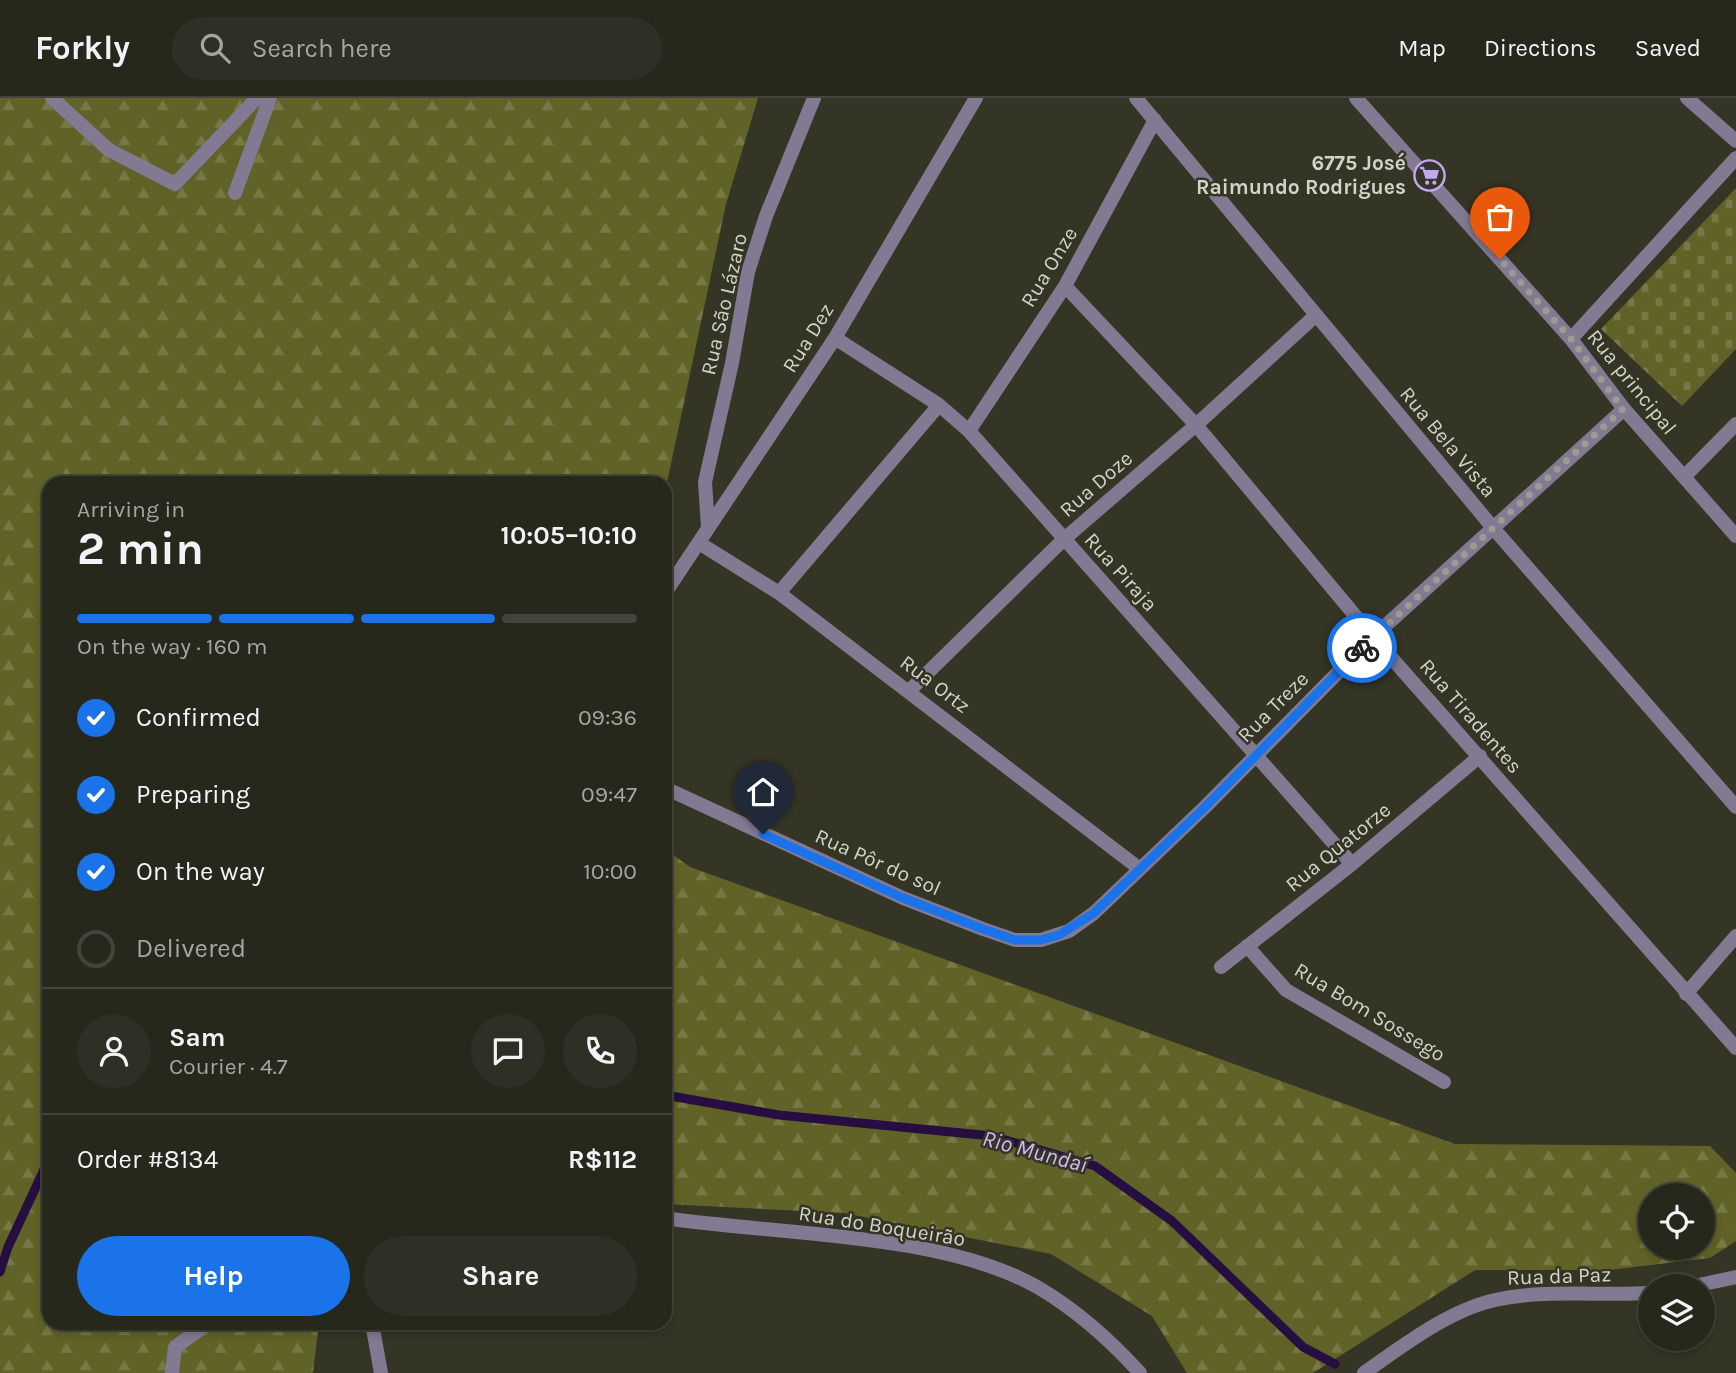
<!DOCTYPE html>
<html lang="en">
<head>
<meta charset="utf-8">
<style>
	:root { --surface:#27281c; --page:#2f3025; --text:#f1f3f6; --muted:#a4a6a3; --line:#43443b; --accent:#1a73e8 }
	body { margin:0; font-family:Karla,sans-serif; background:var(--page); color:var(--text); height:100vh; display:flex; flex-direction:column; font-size:26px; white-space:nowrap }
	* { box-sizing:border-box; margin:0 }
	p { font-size:23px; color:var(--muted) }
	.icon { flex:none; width:38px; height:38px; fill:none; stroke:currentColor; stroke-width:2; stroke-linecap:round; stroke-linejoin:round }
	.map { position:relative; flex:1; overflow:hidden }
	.details { position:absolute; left:42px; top:378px; width:630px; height:854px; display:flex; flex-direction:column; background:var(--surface); border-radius:21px; box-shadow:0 4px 10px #0003,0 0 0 2px var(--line) }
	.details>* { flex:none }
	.fabs { position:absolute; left:1638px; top:1085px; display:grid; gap:14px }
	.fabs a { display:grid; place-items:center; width:77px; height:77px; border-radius:50%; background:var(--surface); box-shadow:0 4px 10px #0003,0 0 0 2px var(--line); font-size:35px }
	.pin { position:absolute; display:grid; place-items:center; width:60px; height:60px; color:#fff; margin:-72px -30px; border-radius:50% 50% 50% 0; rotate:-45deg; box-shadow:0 0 7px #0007 }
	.pin .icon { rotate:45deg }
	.courier { position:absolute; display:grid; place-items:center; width:70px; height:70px; margin:-35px; border:5px solid #1a73e8; border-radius:50%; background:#fff; color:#222; box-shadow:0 2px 9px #0007 }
	.summary em { font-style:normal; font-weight:700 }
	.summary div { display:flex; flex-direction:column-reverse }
	.summary { display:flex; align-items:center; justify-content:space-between; height:119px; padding:0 35px }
	h1 { font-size:46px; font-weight:700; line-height:52px }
	.bar { display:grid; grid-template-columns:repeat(4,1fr); gap:10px 7px; align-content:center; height:84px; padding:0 35px }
	.bar i { height:9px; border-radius:5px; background:var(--line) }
	.bar .on { background:var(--accent) }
	.bar p { grid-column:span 4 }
	.line { display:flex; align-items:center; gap:18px; padding:0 35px; border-top:2px solid var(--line) }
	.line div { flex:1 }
	.round { display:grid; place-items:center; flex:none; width:74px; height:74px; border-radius:37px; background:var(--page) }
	ol { padding:0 35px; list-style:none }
	li { display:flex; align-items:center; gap:21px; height:77px }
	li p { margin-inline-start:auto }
	li .icon { padding:7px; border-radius:50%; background:var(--accent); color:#fff; stroke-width:4 }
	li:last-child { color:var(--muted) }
	li i { width:38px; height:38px; border:4px solid var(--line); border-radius:50% }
	.primary-button { display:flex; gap:14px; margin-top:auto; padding:14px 35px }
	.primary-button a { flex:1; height:80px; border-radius:42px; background:var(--accent); color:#fff; font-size:28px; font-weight:700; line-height:80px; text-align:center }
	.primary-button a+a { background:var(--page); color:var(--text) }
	header { display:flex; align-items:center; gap:42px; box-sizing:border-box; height:98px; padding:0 35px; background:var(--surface); border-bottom:2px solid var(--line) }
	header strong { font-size:33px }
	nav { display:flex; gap:38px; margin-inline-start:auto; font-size:24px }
	.search { width:490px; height:63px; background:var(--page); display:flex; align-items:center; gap:18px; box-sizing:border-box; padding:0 24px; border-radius:38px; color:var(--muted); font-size:26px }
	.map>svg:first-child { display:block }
	.forest { fill:url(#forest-firs); fill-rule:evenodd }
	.cemetery { fill:url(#cemetery-stones) }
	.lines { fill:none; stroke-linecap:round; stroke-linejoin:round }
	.stream { stroke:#260e41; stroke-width:9 }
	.street { stroke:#827993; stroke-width:14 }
	.done { stroke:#9b9c90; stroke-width:7; stroke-dasharray:0 12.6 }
	.route { stroke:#1a73e8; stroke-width:9 }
	.labels { text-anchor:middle; stroke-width:5; stroke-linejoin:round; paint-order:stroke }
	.poi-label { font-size:21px; font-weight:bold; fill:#d2d3c9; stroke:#343525; text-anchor:end }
	.street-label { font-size:21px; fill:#d2d3c9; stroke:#343525 }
	.water-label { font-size:23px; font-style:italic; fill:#cfb7fa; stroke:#343525 }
</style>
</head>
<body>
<header>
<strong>Forkly</strong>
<div class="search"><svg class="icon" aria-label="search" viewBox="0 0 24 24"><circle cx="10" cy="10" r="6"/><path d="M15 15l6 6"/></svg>Search here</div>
<nav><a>Map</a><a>Directions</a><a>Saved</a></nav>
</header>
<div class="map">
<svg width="1736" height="1275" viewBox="0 0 1736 1275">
	<defs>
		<pattern id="forest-firs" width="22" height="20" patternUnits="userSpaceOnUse" patternTransform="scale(1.75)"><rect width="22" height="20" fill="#616227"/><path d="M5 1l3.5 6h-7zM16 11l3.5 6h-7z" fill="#777845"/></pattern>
		<pattern id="cemetery-stones" width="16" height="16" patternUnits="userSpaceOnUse" patternTransform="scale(1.75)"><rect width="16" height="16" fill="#616227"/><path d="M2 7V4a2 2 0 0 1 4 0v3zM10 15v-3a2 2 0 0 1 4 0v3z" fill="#777845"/></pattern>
	</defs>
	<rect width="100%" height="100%" fill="#343525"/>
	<path class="forest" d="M 0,0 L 758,0 L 726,106 L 665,394 L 665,385 L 49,385 L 49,1225 L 319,1225 L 313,1275 L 0,1275 Z
		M 665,751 L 690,769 L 1455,1046 L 1710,1048 L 1736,1075 L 1736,1143 L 1710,1160 L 1609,1172 L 1475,1172 L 1313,1275 L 1187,1275 L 1152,1218 L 1051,1156 L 844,1115 L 665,1106 ZM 1650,1097 L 1703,1097 L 1703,1150 L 1650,1150 Z"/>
	<path class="cemetery" d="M 1736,90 L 1736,251 L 1682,308 L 1601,231 Z"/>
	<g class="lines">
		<path class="stream" d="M 665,997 L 779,1017 L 992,1038 L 1095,1068 L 1172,1123 L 1303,1249 L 1335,1266
			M 0,1174 L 8,1149 L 49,1061"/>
		<path class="street" d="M 52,0 L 109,52 L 175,86 L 257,0
			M 1136,0 L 1494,431 L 1736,709
			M 1356,0 L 1571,241 L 1624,311 L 1736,438
			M 1687,0 L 1736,43
			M 235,95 L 270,0
			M 1065,188 L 1196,327 L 1373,539 L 1736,950
			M 835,240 L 939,307 L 969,333 L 1352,766
			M 1571,241 L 1736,60
			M 969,333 L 1065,188 L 1155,22
			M 1684,379 L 1736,326
			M 708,429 L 705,384 L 732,265 L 748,174 L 766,118 L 814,0
			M 699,445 L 779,495 L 1140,771
			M 665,495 L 835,240 L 976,0
			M 779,495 L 939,307
			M 910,592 L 1063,442 L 1196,327 L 1315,218
			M 665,690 L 903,800 L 983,831 L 1015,842 L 1041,842 L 1069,833 L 1094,815 L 1206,708 L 1373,539 L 1624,311
			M 1247,848 L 1286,892 L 1444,984
			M 1221,869 L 1352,766 L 1480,658
			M 1686,896 L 1736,838
			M 665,1120 C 775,1137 942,1134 1039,1190 C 1076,1212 1111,1243 1140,1275
			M 1694,1188 L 1736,1179
			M 372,1225 L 381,1275
			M 172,1275 L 175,1249 L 209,1225
			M 1364,1275 C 1401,1249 1449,1212 1495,1202 C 1544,1191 1600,1198 1650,1195"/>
	</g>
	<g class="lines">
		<path class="done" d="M 1362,550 L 1623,311 L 1571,241 L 1500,161"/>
		<path class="route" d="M 763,736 L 903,800 L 983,831 L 1015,842 L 1041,842 L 1059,837 L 1094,815 L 1206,708 L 1362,550"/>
	</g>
	<defs>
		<symbol id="supermarket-ring" viewBox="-11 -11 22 22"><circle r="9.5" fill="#343525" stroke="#c3a7f2" stroke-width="1.5"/><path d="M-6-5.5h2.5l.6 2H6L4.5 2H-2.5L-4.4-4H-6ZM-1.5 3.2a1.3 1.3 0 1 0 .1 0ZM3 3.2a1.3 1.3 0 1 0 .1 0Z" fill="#c3a7f2"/></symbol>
	</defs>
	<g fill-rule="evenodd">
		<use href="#supermarket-ring" x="1412" y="60" width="35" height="35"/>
	</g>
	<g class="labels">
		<g class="poi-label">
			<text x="1406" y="72">6775 José<tspan x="1406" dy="24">Raimundo Rodrigues</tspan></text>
		</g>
		<g class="street-label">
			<text transform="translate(1049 169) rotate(-59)" y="7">Rua Onze</text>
			<text transform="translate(724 206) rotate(-77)" y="7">Rua São Lázaro</text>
			<text transform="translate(808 240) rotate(-58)" y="7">Rua Dez</text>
			<text transform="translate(1632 284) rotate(51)" y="7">Rua principal</text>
			<text transform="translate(1448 344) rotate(50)" y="7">Rua Bela Vista</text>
			<text transform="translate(1096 386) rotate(-41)" y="7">Rua Doze</text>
			<text transform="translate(1121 474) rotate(48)" y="7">Rua Piraja</text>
			<text transform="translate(935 586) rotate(37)" y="7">Rua Ortz</text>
			<text transform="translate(1273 609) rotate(-45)" y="7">Rua Treze</text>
			<text transform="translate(1471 618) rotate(49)" y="7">Rua Tiradentes</text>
			<text transform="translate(1338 749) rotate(-39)" y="7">Rua Quatorze</text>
			<text transform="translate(878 764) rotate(24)" y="7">Rua Pôr do sol</text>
			<text transform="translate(1370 914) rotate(31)" y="7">Rua Bom Sossego</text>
			<text transform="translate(882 1128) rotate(9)" y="7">Rua do Boqueirão</text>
			<text transform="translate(1559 1178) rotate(-2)" y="7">Rua da Paz</text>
		</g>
		<g class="water-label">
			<text transform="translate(1035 1053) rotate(15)" y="8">Rio Mundaí</text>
		</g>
	</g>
</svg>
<div class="fabs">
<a><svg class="icon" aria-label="locate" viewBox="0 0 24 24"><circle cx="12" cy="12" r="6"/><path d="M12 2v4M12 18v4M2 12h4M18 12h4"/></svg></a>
<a><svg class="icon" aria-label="layers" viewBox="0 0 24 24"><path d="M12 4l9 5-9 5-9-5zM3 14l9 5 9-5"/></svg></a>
</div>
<div class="pin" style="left:1500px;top:161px;background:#ea580c"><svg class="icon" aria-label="bag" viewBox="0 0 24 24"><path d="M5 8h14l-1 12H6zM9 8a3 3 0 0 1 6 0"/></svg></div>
<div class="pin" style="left:763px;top:736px;background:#1f2937"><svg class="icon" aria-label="home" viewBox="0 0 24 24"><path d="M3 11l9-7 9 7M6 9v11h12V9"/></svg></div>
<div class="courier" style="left:1362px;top:550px"><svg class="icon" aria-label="bike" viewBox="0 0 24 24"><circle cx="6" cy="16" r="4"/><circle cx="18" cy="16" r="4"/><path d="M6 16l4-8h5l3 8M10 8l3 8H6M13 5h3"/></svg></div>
<section class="details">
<div class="summary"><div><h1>2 min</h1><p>Arriving in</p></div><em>10:05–10:10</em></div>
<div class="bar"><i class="on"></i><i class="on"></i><i class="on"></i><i></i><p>On the way · 160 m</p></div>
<ol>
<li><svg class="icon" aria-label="check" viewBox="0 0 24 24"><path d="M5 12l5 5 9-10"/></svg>Confirmed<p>09:36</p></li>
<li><svg class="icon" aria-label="check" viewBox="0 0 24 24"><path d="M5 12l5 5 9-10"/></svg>Preparing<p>09:47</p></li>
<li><svg class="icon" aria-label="check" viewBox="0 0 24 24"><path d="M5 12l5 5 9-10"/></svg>On the way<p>10:00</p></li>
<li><i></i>Delivered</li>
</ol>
<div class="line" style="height:126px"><a class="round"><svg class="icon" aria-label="person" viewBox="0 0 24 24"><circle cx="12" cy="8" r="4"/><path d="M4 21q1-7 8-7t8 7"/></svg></a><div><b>Sam</b><p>Courier · 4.7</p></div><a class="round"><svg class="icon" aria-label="chat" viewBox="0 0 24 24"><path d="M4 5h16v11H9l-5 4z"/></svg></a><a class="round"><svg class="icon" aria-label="phone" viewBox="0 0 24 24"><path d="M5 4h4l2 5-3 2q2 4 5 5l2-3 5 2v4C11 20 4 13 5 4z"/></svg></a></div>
<div class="line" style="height:91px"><div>Order #8134</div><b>R$112</b></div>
<div class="primary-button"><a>Help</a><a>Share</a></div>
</section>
</div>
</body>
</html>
